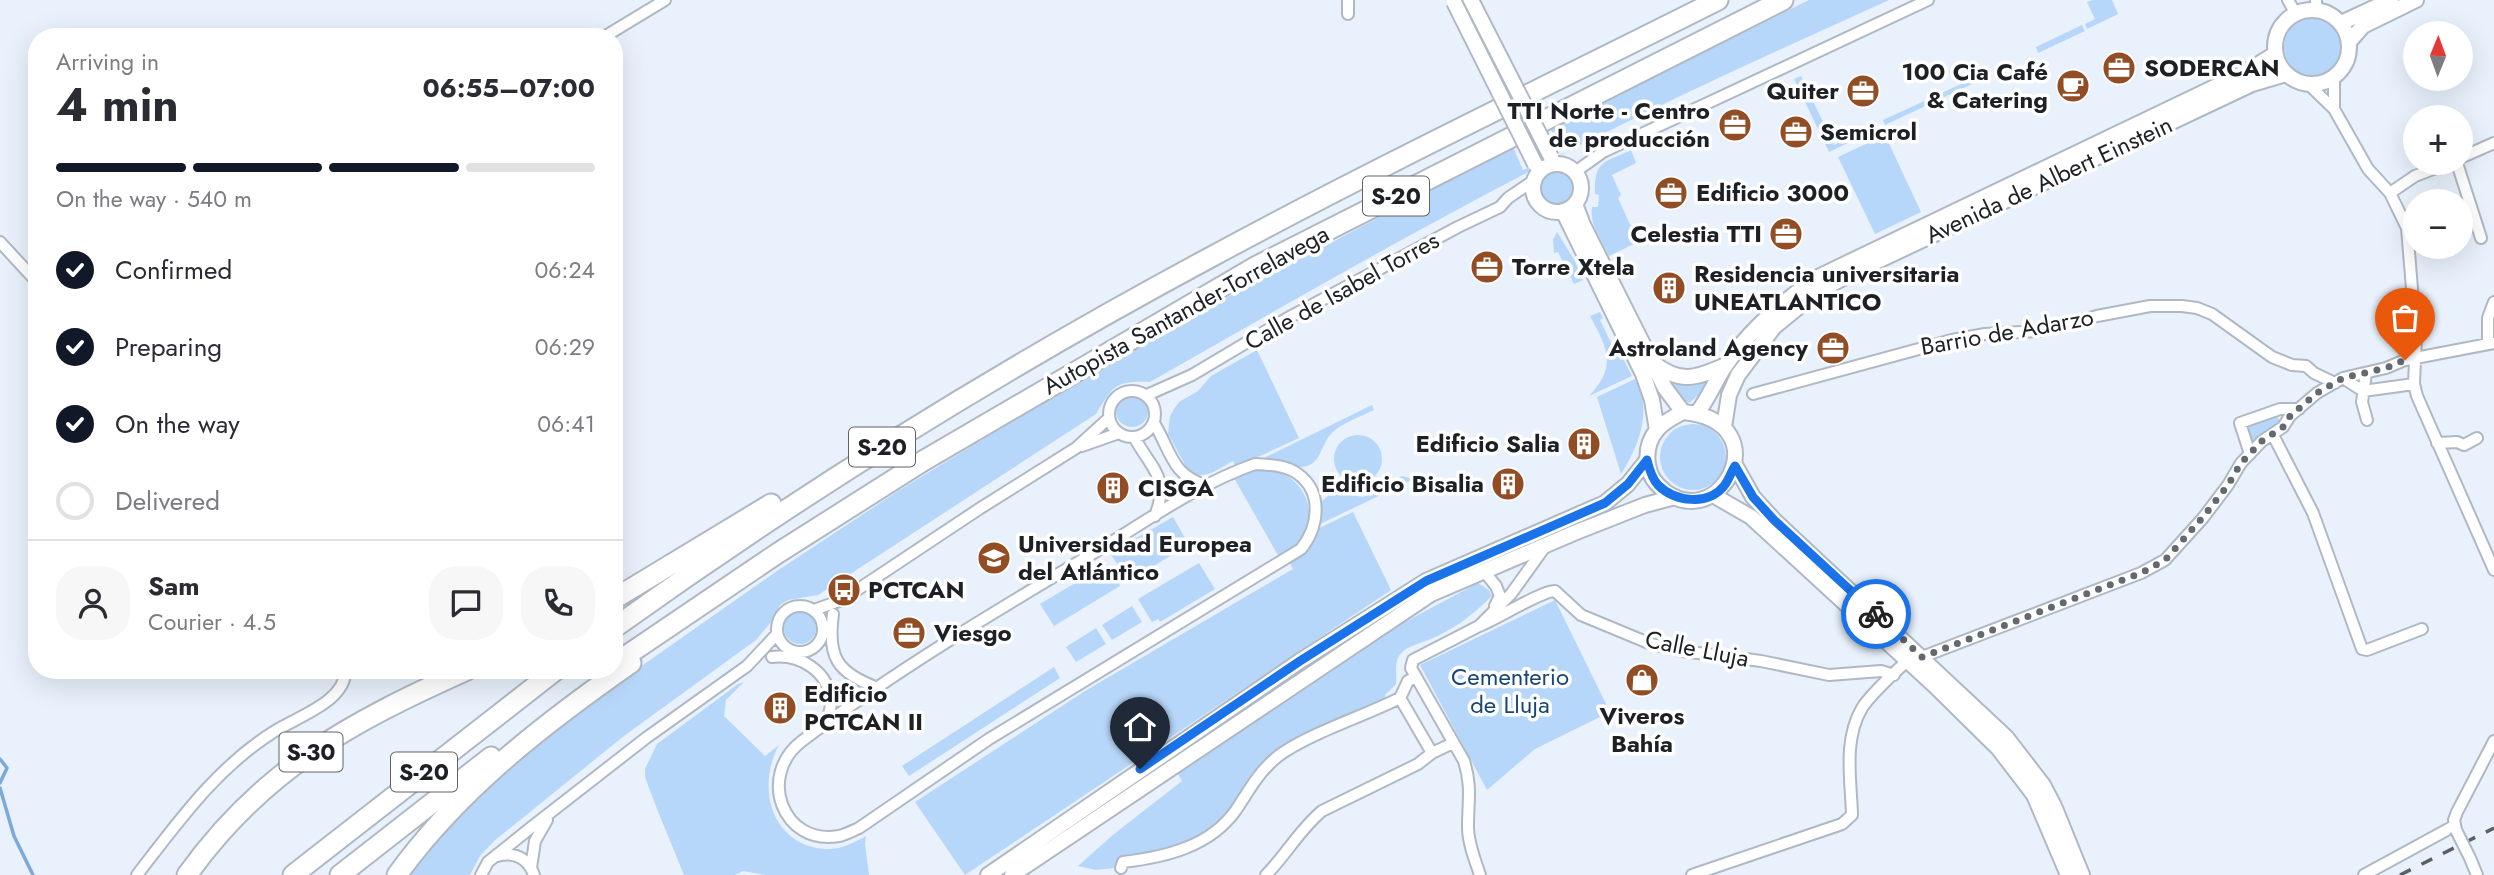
<!DOCTYPE html>
<html lang="en">
<head>
<meta charset="utf-8">
<style>
	:root { --surface:#fff; --page:#f7f7f7; --text:#2b2b33; --muted:#7c7c81; --line:#e1e1e2; --accent:#111827 }
	body { margin:0; font-family:Jost,sans-serif; background:var(--page); color:var(--text); height:100vh; display:flex; flex-direction:column; font-size:26px; white-space:nowrap }
	* { box-sizing:border-box; margin:0 }
	p { font-size:23px; color:var(--muted) }
	.icon { flex:none; width:38px; height:38px; fill:none; stroke:currentColor; stroke-width:2; stroke-linecap:round; stroke-linejoin:round }
	.map { position:relative; flex:1; overflow:hidden }
	.side { position:absolute; left:28px; top:28px; width:595px; height:651px; display:flex; flex-direction:column; background:var(--surface); border-radius:28px; box-shadow:0 7px 28px #0002 }
	.side>* { flex:none }
	.needle { width:46px; rotate:1deg }
	.fabs { position:absolute; left:2403px; top:21px; display:grid; gap:14px }
	.fabs a { display:grid; place-items:center; width:70px; height:70px; border-radius:50%; background:var(--surface); box-shadow:0 7px 28px #0002; font-size:35px }
	.pin { position:absolute; display:grid; place-items:center; width:60px; height:60px; color:#fff; margin:-72px -30px; border-radius:50% 50% 50% 0; rotate:-45deg; box-shadow:0 0 7px #0007 }
	.pin .icon { rotate:45deg }
	.courier { position:absolute; display:grid; place-items:center; width:70px; height:70px; margin:-35px; border:5px solid #1a73e8; border-radius:50%; background:#fff; color:#222; box-shadow:0 2px 9px #0007 }
	.head em { font-style:normal; font-weight:700 }
	.head div { display:flex; flex-direction:column-reverse }
	.head { display:flex; align-items:center; justify-content:space-between; height:119px; padding:0 28px }
	h1 { font-size:46px; font-weight:700; line-height:52px }
	.bar { display:grid; grid-template-columns:repeat(4,1fr); gap:10px 7px; align-content:center; height:84px; padding:0 28px }
	.bar i { height:9px; border-radius:5px; background:var(--line) }
	.bar .active { background:var(--accent) }
	.bar p { grid-column:span 4 }
	.line { display:flex; align-items:center; gap:18px; padding:0 28px; border-top:2px solid var(--line) }
	.line div { flex:1 }
	.round { display:grid; place-items:center; flex:none; width:74px; height:74px; border-radius:28px; background:var(--page) }
	ol { padding:0 28px; list-style:none }
	li { display:flex; align-items:center; gap:21px; height:77px }
	li p { margin-inline-start:auto }
	li .icon { padding:7px; border-radius:50%; background:var(--accent); color:#fff; stroke-width:4 }
	li:last-child { color:var(--muted) }
	li i { width:38px; height:38px; border:4px solid var(--line); border-radius:50% }
	.map>svg:first-child { display:block }
	.green { fill:#b7d7fa }
	.lines { fill:none; stroke-linecap:round; stroke-linejoin:round }
	.stream { stroke:#7ca9d9; stroke-width:3.5 }
	.street-casing { stroke:#b0b9c3; stroke-width:14 }
	.secondary-casing { stroke:#b0b9c3; stroke-width:18 }
	.highway-casing { stroke:#b0b9c3; stroke-width:23 }
	.street { stroke:#fff; stroke-width:10 }
	.secondary { stroke:#fff; stroke-width:14 }
	.highway { stroke:#fff; stroke-width:19 }
	.rail { stroke:#5b6066; stroke-width:3.5; stroke-dasharray:12 12; stroke-linecap:butt }
	.street-bridge-casing { stroke:#b0b9c3; stroke-width:14; stroke-linecap:butt }
	.secondary-bridge-casing { stroke:#b0b9c3; stroke-width:18; stroke-linecap:butt }
	.street-bridge { stroke:#fff; stroke-width:10 }
	.secondary-bridge { stroke:#fff; stroke-width:14 }
	.done { stroke:#646970; stroke-width:7; stroke-dasharray:0 12.6 }
	.route { stroke:#1a73e8; stroke-width:9 }
	.labels { text-anchor:middle; stroke-width:7; stroke-linejoin:round; paint-order:stroke }
	.shield { fill:#fff; stroke:#616366; stroke-width:2 }
	.shield-label { font-size:23px; font-weight:bold; fill:#1d2024 }
	.poi-label { font-size:24px; font-weight:bold; fill:#1d2024; stroke:#fff; text-anchor:start }
	.street-label { font-size:24px; fill:#1d2024; stroke:#fff }
	.park-label { font-size:24px; fill:#174674; stroke:#fff }
</style>
</head>
<body>
<div class="map">
<svg width="2494" height="875" viewBox="0 0 2494 875">
	<rect width="100%" height="100%" fill="#e8f1fc"/>
	<path class="green" d="M 1809,0 L 1889,0 C 1783,48 1677,96 1573,149 C 1429,222 1290,302 1150,382 C 1115,381 1114,385 1096,414 L 818,595 L 788,600 L 780,605 L 771,622 L 756,640 L 624,736 L 494,841 L 480,856 L 470,875 L 408,875 L 457,816 L 525,754 L 596,698 L 777,571 L 898,491 L 1101,367 L 1201,311 L 1513,147 L 1523,170 L 1569,151 L 1558,143 L 1550,128 Z
		M 2093,0 L 2112,0 L 2118,14 L 2087,29 L 2085,24 L 2095,19 L 2087,2 Z
		M2284 47a30 30 0 1 1 60 0a30 30 0 1 1-60 0Z
		M 2082,25 L 2085,31 L 2038,53 L 2036,47 Z
		M 1801,76 L 1834,145 L 1873,126 L 1875,130 L 1829,152 L 1794,79 Z
		M 1970,80 L 1972,84 L 1885,125 L 1883,120 Z
		M 1885,135 L 1921,212 L 1875,234 L 1838,157 Z
		M 1631,150 L 1636,163 L 1612,175 L 1621,195 L 1618,198 L 1638,242 L 1609,256 C 1602,241 1589,224 1592,207 L 1598,207 L 1599,195 L 1595,194 C 1594,160 1604,163 1631,150 Z
		M1538 187a19 19 0 1 1 38 0a19 19 0 1 1-38 0Z
		M 1557,232 L 1575,261 L 1583,280 L 1574,284 L 1558,252 L 1554,253 L 1553,240 Z
		M 1600,312 L 1603,318 L 1600,320 L 1613,347 L 1617,346 L 1632,376 L 1589,396 C 1618,366 1607,348 1590,316 Z
		M 1257,350 L 1299,438 L 1236,467 L 1233,461 C 1218,469 1205,481 1189,472 L 1168,434 L 1170,416 L 1174,409 L 1179,402 L 1198,391 L 1211,376 Z
		M 1712,377 L 1706,389 L 1689,403 L 1680,398 L 1665,378 Z
		M 1635,379 C 1653,410 1639,446 1621,474 L 1597,397 Z
		M1116 411a16 16 0 1 1 32 0a16 16 0 1 1-32 0Z
		M 1372,405 L 1374,410 C 1360,417 1340,423 1330,435 C 1320,447 1321,465 1302,467 C 1289,468 1277,459 1264,458 Z
		M 2276,415 L 2279,419 L 2278,425 L 2249,446 L 2244,427 Z
		M1660 457a33 33 0 1 1 66 0a33 33 0 1 1-66 0Z
		M1334 459a24 24 0 1 1 48 0a24 24 0 1 1-48 0Z
		M 1262,468 C 1301,470 1325,513 1297,545 C 1292,550 1285,553 1279,557 L 1234,478 Z
		M 1402,476 L 1414,479 L 1318,525 L 1320,503 L 1329,495 L 1334,492 L 1363,497 Z
		M 1353,512 L 1391,590 L 965,875 L 915,802 L 1085,691 L 1293,569 L 1290,563 L 1307,549 L 1317,529 Z
		M 1173,517 L 1189,545 L 1128,581 L 1110,553 Z
		M 1199,563 L 1215,589 L 1160,622 L 1158,619 L 1152,622 L 1138,599 Z
		M 1107,564 L 1117,577 L 1120,586 L 1054,626 L 1040,604 Z
		M 1478,583 L 1489,590 L 1492,596 C 1473,614 1453,631 1428,640 C 1418,644 1404,647 1399,656 C 1394,664 1397,675 1396,684 L 1385,695 L 1386,698 L 1278,751 L 1222,819 L 1199,837 L 1177,847 L 1119,858 L 1114,868 L 1096,870 L 1078,866 L 1114,834 L 1182,781 L 1178,774 L 1403,623 Z
		M 1555,600 L 1610,712 L 1535,749 L 1487,790 L 1420,665 Z
		M 1132,606 L 1142,622 L 1112,640 L 1102,625 Z
		M784 628a16 16 0 1 1 32 0a16 16 0 1 1-32 0Z
		M 1096,628 L 1106,644 L 1076,662 L 1066,647 Z
		M 1054,667 L 1060,678 L 909,776 L 902,766 Z
		M 744,682 L 726,700 L 724,716 L 765,756 L 779,745 C 756,787 771,845 825,849 C 840,850 854,843 866,836 L 865,844 L 869,875 L 766,875 L 743,871 L 735,875 L 684,875 L 657,809 L 645,777 L 645,769 L 657,744 L 738,684 Z"/>
	<g class="lines">
		<path class="stream" d="M 0,759 L 7,768 L 0,783
			M 0,788 L 14,836 L 33,875"/>
		<defs>
			<path id="street" d="M 2288,0 L 2296,14
				M 2316,11 L 2316,0
				M 1348,14 L 1348,0
				M 604,37 L 665,0
				M 2334,77 L 2334,109
				M 2308,84 L 2334,109 L 2368,169 L 2390,193 L 2407,228 L 2416,337 L 2414,384 L 2417,396 L 2494,570
				M 2460,158 L 2494,143
				M 2457,163 L 2481,238
				M 1575,172 L 1603,152 L 1928,0
				M 2390,193 L 2415,176 L 2449,163
				M 0,242 L 37,282
				M 2488,344 L 2488,318 L 2494,302
				M 2366,373 L 2362,402 L 2367,420
				M 2343,378 L 2363,391 L 2414,384
				M1109 414a23 23 0 1 1 46 0a23 23 0 1 1-46 0Z
				M 1753,394 L 1952,340 L 1985,334 L 2039,331 L 2097,316 L 2150,306 L 2182,306 L 2197,308 L 2212,314 L 2272,357 L 2292,365 L 2306,366 L 2314,373 L 2335,383
				M 1147,395 L 1192,375 L 1286,319 L 1458,227 L 1500,207 L 1508,198 L 1533,181
				M 1154,423 C 1171,451 1172,476 1206,485
				M 2273,435 L 2313,513 L 2362,649 L 2367,650 L 2422,629
				M 1134,437 C 1152,470 1170,477 1155,516
				M 2437,443 L 2457,442 L 2464,445 L 2477,438
				M 1082,446 L 1119,433
				M 2250,454 L 2240,423 L 2280,409 L 2299,409
				M 1255,464 C 1270,465 1286,465 1298,474 C 1324,493 1318,528 1301,549 L 989,739 L 859,828 C 852,831 845,835 839,836 C 782,846 757,775 802,741 C 895,671 997,610 1097,551 C 1148,520 1198,484 1255,464 Z
				M 1483,570 L 1496,586 L 1500,596 L 1495,606
				M777 629a23 23 0 1 1 46 0a23 23 0 1 1-46 0Z
				M 814,610 L 842,600 L 979,509 L 1076,448 L 1109,418
				M 833,614 C 827,657 837,673 878,688
				M 1479,626 C 1497,619 1541,591 1555,591 L 1581,615 L 1651,644 L 1682,651 L 1761,661 L 1829,675 L 1881,671 L 1894,675
				M 772,657 C 800,654 829,671 831,702 C 831,709 828,718 826,724
				M 1922,657 L 2141,573 L 2165,560 L 2203,518 L 2228,485 L 2241,463 L 2262,441 L 2283,427 L 2290,416 L 2317,393 L 2343,378 L 2386,368 L 2405,360 L 2494,343
				M 1400,698 L 1432,753
				M 2456,830 L 2454,820 L 2457,812 L 2494,741
				M 497,856 C 514,851 528,858 534,875
				M 2470,858 L 2477,875
				M 531,868 L 535,841 L 547,820
				M 1121,868 L 1123,862 C 1165,857 1210,847 1236,810 C 1250,789 1262,766 1284,752 C 1316,731 1364,716 1400,698 L 1408,681 L 1416,677
				M 137,875 C 178,822 217,767 275,731 C 297,717 347,701 345,670
				M 481,875 L 488,862 L 533,826 L 646,738 L 747,666 L 777,634
				M 1266,875 C 1286,855 1300,829 1322,811 L 1418,764 L 1432,753 L 1453,743
				M 1480,875 C 1475,860 1468,843 1468,827 C 1468,802 1472,786 1464,761 L 1411,668 L 1413,660 L 1479,626 L 1511,594 L 1547,544
				M 1692,875 L 1842,824 L 1852,815 C 1851,780 1843,740 1862,708 C 1870,695 1895,672 1907,661
				M 2364,875 L 2454,826"/>
			<path id="secondary" d="M2275 47a37 37 0 1 1 74 0a37 37 0 1 1-74 0Z
				M 2341,23 L 2391,0
				M 2349,42 L 2363,26 L 2416,0
				M1533 188a24 24 0 1 1 48 0a24 24 0 1 1-48 0Z
				M 1575,204 L 1583,225 L 1665,388 L 1683,412
				M 1563,211 L 1643,374 L 1652,400 L 1657,430
				M 1652,362 C 1680,384 1695,379 1726,365
				M 1683,412 C 1785,422 1715,544 1658,485 C 1644,471 1644,445 1657,430 C 1663,422 1674,417 1683,412 Z
				M 1697,413 C 1709,398 1715,381 1725,366 C 1749,330 1782,302 1816,278 L 2246,72 L 2275,54
				M 1724,427 L 1729,395 L 1738,375 L 1774,327 L 1818,291 L 1865,267 L 2252,84 L 2286,74
				M 1735,465 L 1753,497 L 1774,520 L 2006,737 L 2043,785 L 2054,806 L 2082,875
				M 1713,495 L 1751,517 L 1934,685 L 1998,748 L 2034,795 L 2068,875
				M 988,875 L 1300,661 L 1426,581 L 1605,503 L 1628,484 L 1647,460
				M 1012,875 L 1431,594 L 1574,533 L 1645,505 L 1675,497"/>
			<path id="highway" d="M 614,599 L 771,504
				M 614,628 C 805,491 1004,368 1211,257 C 1377,167 1549,85 1718,0
				M 614,664 L 778,553 L 923,461 L 1257,266 L 1783,0
				M 187,875 C 263,769 351,722 467,670
				M 293,875 L 556,670
				M 340,875 L 491,757
				M 397,875 C 459,789 545,723 631,663"/>
		</defs>
		<use href="#street" class="street-casing"/>
		<use href="#secondary" class="secondary-casing"/>
		<use href="#highway" class="highway-casing"/>
		<use href="#street" class="street"/>
		<use href="#secondary" class="secondary"/>
		<use href="#highway" class="highway"/>
		<path class="rail" d="M 2400,875 L 2494,828"/>
		<defs>
			<path id="street-bridge" d="M 2456,830 L 2470,858"/>
			<path id="secondary-bridge" d="M 1471,0 L 1551,157
				M 1454,2 L 1535,164"/>
		</defs>
		<use href="#street-bridge" class="street-bridge-casing"/>
		<use href="#secondary-bridge" class="secondary-bridge-casing"/>
		<use href="#street-bridge" class="street-bridge"/>
		<use href="#secondary-bridge" class="secondary-bridge"/>
	</g>
	<g class="lines">
		<path class="done" d="M 1876,614 L 1922,657 L 2141,573 L 2165,560 L 2203,517 L 2228,485 L 2241,463 L 2262,441 L 2283,427 L 2290,416 L 2317,393 L 2343,378 L 2386,368 L 2405,360"/>
		<path class="route" d="M 1140,769 L 1300,661 L 1426,581 L 1605,503 L 1628,484 L 1647,460 C 1649,468 1652,479 1658,485 C 1675,502 1708,506 1724,486 C 1729,480 1731,472 1735,466 L 1753,497 L 1774,520 L 1876,614"/>
	</g>
	<defs>
		<symbol id="office-disc" viewBox="-11 -11 22 22"><circle r="9.5" fill="#924d24" stroke="#fff"/><path d="M-6-3h4V-5.5h4V-3h4V5H-6ZM-1-4.5V-3h2v-1.5ZM-6 0V1H6V0Z" fill="#fff"/></symbol>
		<symbol id="cafe-disc" viewBox="-11 -11 22 22"><circle r="9.5" fill="#924d24" stroke="#fff"/><path d="M-5.5-4.5H6V0H3Q3 3.5 0 3.5H-2.5Q-5.5 3.5-5.5 0ZM3-3.2v2h1.7v-2ZM-6 4.5H4V6H-6Z" fill="#fff"/></symbol>
		<symbol id="building-disc" viewBox="-11 -11 22 22"><circle r="9.5" fill="#924d24" stroke="#fff"/><path d="M-4-6H4V6H1V3H-1V6H-4ZM-2.5-4.3h1.7v1.8h-1.7ZM.8-4.3h1.7v1.8H.8ZM-2.5-1h1.7V.8h-1.7ZM.8-1h1.7V.8H.8Z" fill="#fff"/></symbol>
		<symbol id="university-disc" viewBox="-11 -11 22 22"><circle r="9.5" fill="#924d24" stroke="#fff"/><path d="M0-5L7-2L0 1L-7-2ZM-4 1L0 2.5L4 1V4Q0 6-4 4Z" fill="#fff"/></symbol>
		<symbol id="bus-disc" viewBox="-11 -11 22 22"><circle r="9.5" fill="#924d24" stroke="#fff"/><path d="M-5-6H5V4H4V6H2V4H-2V6H-4V4H-5ZM-3.5-4V0h7V-4ZM-3.5 1.2v1.5H-2V1.2ZM2 1.2v1.5H3.5V1.2Z" fill="#fff"/></symbol>
		<symbol id="shop-disc" viewBox="-11 -11 22 22"><circle r="9.5" fill="#924d24" stroke="#fff"/><path d="M-5-2.5h2.3a2.7 3.5 0 0 1 5.4 0H5L5.5 6h-11ZM-1.5-2.5h3a1.5 2.3 0 0 0-3 0Z" fill="#fff"/></symbol>
	</defs>
	<g fill-rule="evenodd">
		<use href="#office-disc" x="2100" y="49" width="38" height="38"/>
		<use href="#cafe-disc" x="2054" y="67" width="38" height="38"/>
		<use href="#office-disc" x="1844" y="72" width="38" height="38"/>
		<use href="#office-disc" x="1716" y="106" width="38" height="38"/>
		<use href="#office-disc" x="1777" y="113" width="38" height="38"/>
		<use href="#office-disc" x="1652" y="174" width="38" height="38"/>
		<use href="#office-disc" x="1767" y="215" width="38" height="38"/>
		<use href="#office-disc" x="1468" y="248" width="38" height="38"/>
		<use href="#building-disc" x="1650" y="269" width="38" height="38"/>
		<use href="#office-disc" x="1814" y="329" width="38" height="38"/>
		<use href="#building-disc" x="1565" y="425" width="38" height="38"/>
		<use href="#building-disc" x="1489" y="465" width="38" height="38"/>
		<use href="#building-disc" x="1094" y="469" width="38" height="38"/>
		<use href="#university-disc" x="975" y="539" width="38" height="38"/>
		<use href="#bus-disc" x="825" y="571" width="38" height="38"/>
		<use href="#office-disc" x="890" y="614" width="38" height="38"/>
		<use href="#shop-disc" x="1623" y="661" width="38" height="38"/>
		<use href="#building-disc" x="761" y="689" width="38" height="38"/>
	</g>
	<g class="labels">
		<g class="shield">
			<rect x="1363" y="176.5" width="66" height="39" rx="5"/>
			<rect x="849" y="427.5" width="66" height="39" rx="5"/>
			<rect x="279.5" y="732.5" width="63" height="39" rx="5"/>
			<rect x="391" y="752.5" width="66" height="39" rx="5"/>
		</g>
		<g class="shield-label">
			<text x="1396" y="204">S-20</text>
			<text x="882" y="455">S-20</text>
			<text x="311" y="760">S-30</text>
			<text x="424" y="780">S-20</text>
		</g>
		<g class="poi-label">
			<text x="2144" y="76">SODERCAN</text>
			<text x="2048" y="80" text-anchor="end">100 Cia Café<tspan x="2048" dy="28">&amp; Catering</tspan></text>
			<text x="1839" y="99" text-anchor="end">Quiter</text>
			<text x="1710" y="119" text-anchor="end">TTI Norte - Centro<tspan x="1710" dy="28">de producción</tspan></text>
			<text x="1820" y="140">Semicrol</text>
			<text x="1696" y="201">Edificio 3000</text>
			<text x="1762" y="242" text-anchor="end">Celestia TTI</text>
			<text x="1512" y="275">Torre Xtela</text>
			<text x="1694" y="282">Residencia universitaria<tspan x="1694" dy="28">UNEATLANTICO</tspan></text>
			<text x="1808" y="356" text-anchor="end">Astroland Agency</text>
			<text x="1560" y="452" text-anchor="end">Edificio Salia</text>
			<text x="1484" y="492" text-anchor="end">Edificio Bisalia</text>
			<text x="1138" y="496">CISGA</text>
			<text x="1018" y="552">Universidad Europea<tspan x="1018" dy="28">del Atlántico</tspan></text>
			<text x="868" y="598">PCTCAN</text>
			<text x="934" y="641">Viesgo</text>
			<text x="804" y="702">Edificio<tspan x="804" dy="28">PCTCAN II</tspan></text>
			<text x="1642" y="724" text-anchor="middle">Viveros<tspan x="1642" dy="28">Bahía</tspan></text>
		</g>
		<g class="street-label">
			<text transform="translate(2049 180) rotate(-25)" y="8">Avenida de Albert Einstein</text>
			<text transform="translate(1342 291) rotate(-29)" y="8">Calle de Isabel Torres</text>
			<text transform="translate(1186 310) rotate(-29)" y="8">Autopista Santander-Torrelavega</text>
			<text transform="translate(2007 332) rotate(-10)" y="8">Barrio de Adarzo</text>
			<text transform="translate(1697 649) rotate(11)" y="8">Calle Lluja</text>
		</g>
		<g class="park-label">
			<text x="1510" y="685">Cementerio<tspan x="1510" dy="28">de Lluja</tspan></text>
		</g>
	</g>
</svg>
<div class="fabs">
<a><svg class="needle" viewBox="-14 -14 28 28"><path d="M0-13l5 13h-10z" fill="#e53935"/><path d="M0 13l5-13h-10z" fill="#7c7c81"/></svg></a>
<a>+</a>
<a>−</a>
</div>
<div class="pin" style="left:2405px;top:360px;background:#ea580c"><svg class="icon" aria-label="bag" viewBox="0 0 24 24"><path d="M5 8h14l-1 12H6zM9 8a3 3 0 0 1 6 0"/></svg></div>
<div class="pin" style="left:1140px;top:769px;background:#1f2937"><svg class="icon" aria-label="home" viewBox="0 0 24 24"><path d="M3 11l9-7 9 7M6 9v11h12V9"/></svg></div>
<div class="courier" style="left:1876px;top:614px"><svg class="icon" aria-label="bike" viewBox="0 0 24 24"><circle cx="6" cy="16" r="4"/><circle cx="18" cy="16" r="4"/><path d="M6 16l4-8h5l3 8M10 8l3 8H6M13 5h3"/></svg></div>
<section class="side">
<div class="head"><div><h1>4 min</h1><p>Arriving in</p></div><em>06:55–07:00</em></div>
<div class="bar"><i class="active"></i><i class="active"></i><i class="active"></i><i></i><p>On the way · 540 m</p></div>
<ol>
<li><svg class="icon" aria-label="check" viewBox="0 0 24 24"><path d="M5 12l5 5 9-10"/></svg>Confirmed<p>06:24</p></li>
<li><svg class="icon" aria-label="check" viewBox="0 0 24 24"><path d="M5 12l5 5 9-10"/></svg>Preparing<p>06:29</p></li>
<li><svg class="icon" aria-label="check" viewBox="0 0 24 24"><path d="M5 12l5 5 9-10"/></svg>On the way<p>06:41</p></li>
<li><i></i>Delivered</li>
</ol>
<div class="line" style="height:126px"><a class="round"><svg class="icon" aria-label="person" viewBox="0 0 24 24"><circle cx="12" cy="8" r="4"/><path d="M4 21q1-7 8-7t8 7"/></svg></a><div><b>Sam</b><p>Courier · 4.5</p></div><a class="round"><svg class="icon" aria-label="chat" viewBox="0 0 24 24"><path d="M4 5h16v11H9l-5 4z"/></svg></a><a class="round"><svg class="icon" aria-label="phone" viewBox="0 0 24 24"><path d="M5 4h4l2 5-3 2q2 4 5 5l2-3 5 2v4C11 20 4 13 5 4z"/></svg></a></div>
</section>
</div>
</body>
</html>
